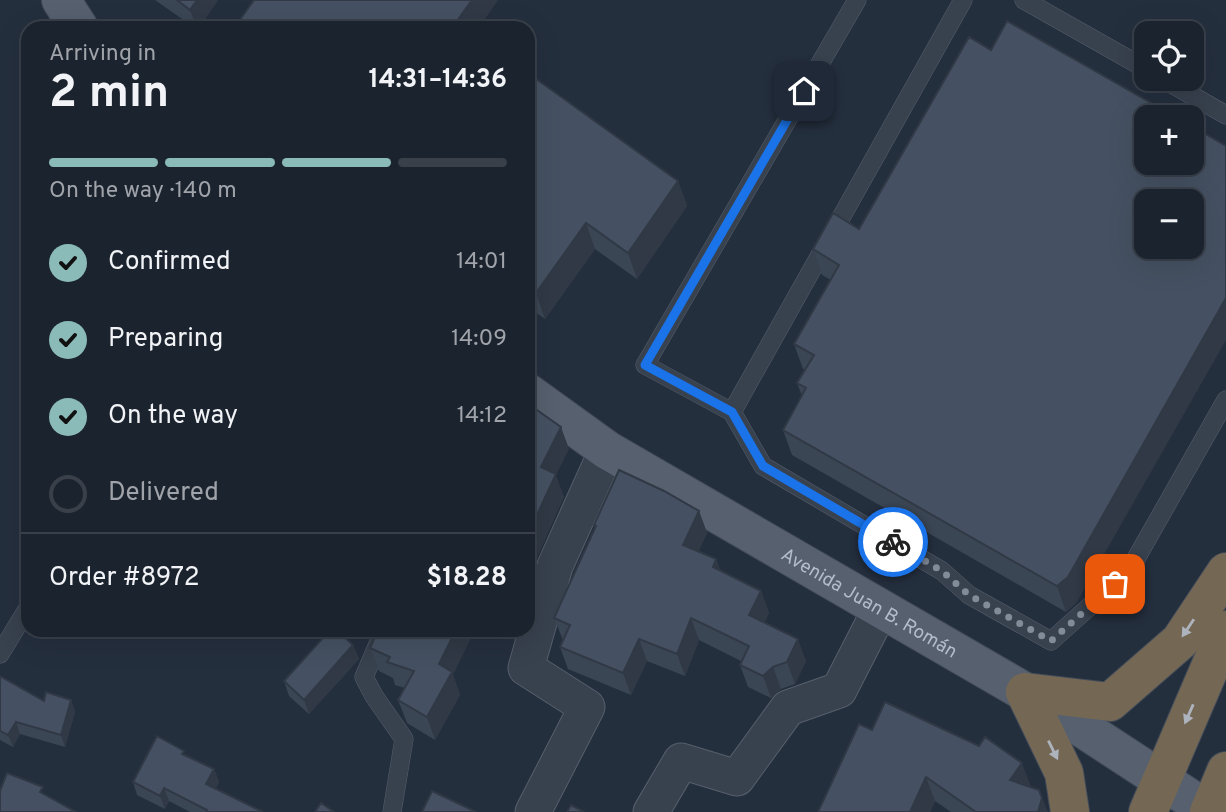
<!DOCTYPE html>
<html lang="en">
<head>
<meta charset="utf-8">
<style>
	:root { --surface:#1b232e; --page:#242b36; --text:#f1f3f6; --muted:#a0a4aa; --line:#39404a; --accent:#8bbbb9 }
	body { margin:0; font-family:Overpass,sans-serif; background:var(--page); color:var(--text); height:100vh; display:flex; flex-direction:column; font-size:26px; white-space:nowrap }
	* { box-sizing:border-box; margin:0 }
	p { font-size:23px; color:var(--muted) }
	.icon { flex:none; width:38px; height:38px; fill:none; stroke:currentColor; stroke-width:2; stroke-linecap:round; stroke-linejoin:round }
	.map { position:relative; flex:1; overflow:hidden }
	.drawer { position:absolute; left:21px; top:21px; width:514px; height:616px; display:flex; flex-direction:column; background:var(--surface); border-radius:21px; box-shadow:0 7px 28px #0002,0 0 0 2px var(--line) }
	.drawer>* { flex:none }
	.buttons { position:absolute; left:1134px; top:21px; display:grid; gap:14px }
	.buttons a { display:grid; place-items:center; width:70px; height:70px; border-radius:14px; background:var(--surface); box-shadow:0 7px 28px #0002,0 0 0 2px var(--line); font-size:35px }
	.pin { position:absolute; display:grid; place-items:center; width:60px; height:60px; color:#fff; margin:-30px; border-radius:14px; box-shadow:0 4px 10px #0006 }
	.courier { position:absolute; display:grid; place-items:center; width:70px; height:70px; margin:-35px; border:5px solid #1a73e8; border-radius:50%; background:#fff; color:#222; box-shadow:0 2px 9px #0007 }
	.overview em { font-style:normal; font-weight:700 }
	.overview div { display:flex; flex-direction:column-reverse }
	.overview { display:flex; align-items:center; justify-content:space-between; height:119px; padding:0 28px }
	h1 { font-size:46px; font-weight:700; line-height:52px }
	.bar { display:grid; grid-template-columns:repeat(4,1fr); gap:10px 7px; align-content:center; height:84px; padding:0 28px }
	.bar i { height:9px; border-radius:5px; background:var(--line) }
	.bar .selected { background:var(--accent) }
	.bar p { grid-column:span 4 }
	.line { display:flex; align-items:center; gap:18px; padding:0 28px; border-top:2px solid var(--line) }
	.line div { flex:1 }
	ol { padding:0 28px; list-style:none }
	li { display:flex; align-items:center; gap:21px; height:77px }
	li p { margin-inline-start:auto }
	li .icon { padding:7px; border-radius:50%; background:var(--accent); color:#111; stroke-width:4 }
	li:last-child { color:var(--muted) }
	li i { width:38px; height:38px; border:4px solid var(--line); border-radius:50% }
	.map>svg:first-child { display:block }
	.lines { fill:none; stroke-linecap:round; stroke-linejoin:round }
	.lane-casing { stroke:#565f6c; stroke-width:19 }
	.street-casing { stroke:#565f6c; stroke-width:37 }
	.primary-casing { stroke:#414a57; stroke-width:40 }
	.highway-casing { stroke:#434c59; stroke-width:40 }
	.lane { stroke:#38414e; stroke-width:18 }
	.street { stroke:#38414e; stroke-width:35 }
	.primary { stroke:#56606e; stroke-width:38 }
	.highway { stroke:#746855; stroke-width:38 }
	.wall { fill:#3b4654 }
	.shaded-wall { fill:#303945 }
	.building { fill:#455162; stroke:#303945; stroke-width:2; fill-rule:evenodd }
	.oneway { fill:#aeb4bd }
	.done { stroke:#828b98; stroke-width:7; stroke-dasharray:0 12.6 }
	.route { stroke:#1a73e8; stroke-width:9 }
	.labels { text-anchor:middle; stroke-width:5; stroke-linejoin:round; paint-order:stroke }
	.street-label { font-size:19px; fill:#b4bcc9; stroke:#1d2633 }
</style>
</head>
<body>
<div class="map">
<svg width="1226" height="812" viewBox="0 0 1226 812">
	<rect width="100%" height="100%" fill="#242f3e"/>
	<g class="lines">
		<defs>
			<path id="lane" d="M 857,0 L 645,365 L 732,412 L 963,0
				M 1024,0 L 1146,69
				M 1163,79 L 1226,115
				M 732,412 L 763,466 L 942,571 L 969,595 L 1051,641 L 1129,571 L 1226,400
				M 384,630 L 364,677 L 374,696 L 404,739 L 392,812
				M 0,654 L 28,608"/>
			<path id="street" d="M 533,812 L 587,707 L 526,668 L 555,566 L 607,450
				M 651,812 L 681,761 L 737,778 L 788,708 L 839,690 L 880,610"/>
			<g id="primary">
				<path d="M 61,0 L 79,28"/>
				<path id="s1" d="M 528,393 L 607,450 L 1044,703 L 1209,811"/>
			</g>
			<path id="highway" d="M 1025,692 L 1110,702 L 1180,641 L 1226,572
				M 1025,692 L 1064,773 L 1070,812
				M 1148,812 L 1226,630
				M 1209,812 L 1226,771"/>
		</defs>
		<use href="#lane" class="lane-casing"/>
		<use href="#street" class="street-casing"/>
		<use href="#primary" class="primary-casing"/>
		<use href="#highway" class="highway-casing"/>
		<use href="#lane" class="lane"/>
		<use href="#street" class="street"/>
		<use href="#primary" class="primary"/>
		<use href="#highway" class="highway"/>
	</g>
	<path class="wall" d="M 155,0 L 218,0 L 199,28 L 195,28 Z
		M 991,50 L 1077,602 L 1066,612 L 792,455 L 783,430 L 802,396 L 797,383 L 805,370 L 803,369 L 794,344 L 831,280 L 822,275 L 813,249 L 859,229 Z
		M 528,73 L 678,181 L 687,206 L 637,279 L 595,249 L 545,319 L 528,307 Z
		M 699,511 L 707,533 L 698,552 L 716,559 L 720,570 L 761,591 L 769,613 L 764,623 L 806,661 L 795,684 L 781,689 L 771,698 L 748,687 L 740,665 L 741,661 L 699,640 L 685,676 L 647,661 L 631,695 L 568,669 L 560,647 L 563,640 L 554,618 L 595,529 L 594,525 Z
		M 353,645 L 359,659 L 309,714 L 289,696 L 284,681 Z
		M 370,648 L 453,675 L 460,695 L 435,740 L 407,723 L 398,700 L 405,688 L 395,685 L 393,678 L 379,671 Z
		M 0,676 L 44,701 L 71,700 L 75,712 L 65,747 L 20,734 L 13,747 L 0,740 Z
		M 872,730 L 1031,787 L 1048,812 L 951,812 L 935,801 L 930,812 L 818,812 Z
		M 186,755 L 214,769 L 219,782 L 216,788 L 263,812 L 190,812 L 169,801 L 165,809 L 137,795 L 133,782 Z"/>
	<path class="shaded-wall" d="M 197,0 L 218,0 L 199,28 L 197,28 L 190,10 Z
		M 472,0 L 498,0 L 479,28 L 460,28 L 457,21 Z
		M 678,181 L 687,206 L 637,279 L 628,253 Z
		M 586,223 L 595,249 L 545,319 L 536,293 Z
		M 1226,298 L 1226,340 L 1077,602 L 1066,612 L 1057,586 Z
		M 561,427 L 569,449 L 556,475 L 564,497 L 537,558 L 528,586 L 528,534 L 541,467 Z
		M 699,511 L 707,533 L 691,567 L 683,545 Z
		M 716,559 L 724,581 L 713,567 Z
		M 761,591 L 769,613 L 757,637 L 749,615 Z
		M 691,618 L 699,640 L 685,676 L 677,654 Z
		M 456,630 L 475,630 L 453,675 L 460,695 L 435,740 L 427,717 L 439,664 Z
		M 639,639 L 647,661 L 631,695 L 623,673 Z
		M 798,639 L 806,661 L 795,684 L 787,662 Z
		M 353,645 L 359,659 L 309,714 L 304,700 Z
		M 773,667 L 781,689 L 771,698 L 763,676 Z
		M 71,700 L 75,712 L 65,747 L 61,735 Z
		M 16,722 L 20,734 L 13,747 L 8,735 Z
		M 1022,763 L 1031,787 L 1010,780 Z
		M 214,769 L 219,782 L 211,797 L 206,784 Z
		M 926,777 L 935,801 L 930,812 L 910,812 Z
		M 164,788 L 169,801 L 165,809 L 160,796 Z
		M 1042,798 L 1048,812 L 1038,812 Z"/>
	<path class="building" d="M 177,0 L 197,0 L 190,10 Z
		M 254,0 L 472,0 L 457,21 L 467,28 L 234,28 Z
		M 1007,21 L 1176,117 L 1146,117 L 1146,163 L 1192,163 L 1192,126 L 1226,146 L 1226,298 L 1068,577 L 1057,586 L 783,430 L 806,388 L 797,383 L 814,355 L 794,344 L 839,265 L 813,249 L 833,213 L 859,229 L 969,37 L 991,50 ZM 1146,201 L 1192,201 L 1192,247 L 1146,247 Z
		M 528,73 L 678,181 L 628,253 L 586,223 L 536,293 L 528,288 Z
		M 528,406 L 537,410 L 561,427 L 541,467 L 556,474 L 528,534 Z
		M 619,470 L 664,491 L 699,511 L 683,545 L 716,559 L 713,567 L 761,591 L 749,615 L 798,639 L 787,662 L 773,667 L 763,676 L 740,665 L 749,646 L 691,618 L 677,654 L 639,639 L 623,673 L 560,647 L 570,625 L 554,618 L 596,526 L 594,525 Z
		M 330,630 L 337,630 L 353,645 L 304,700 L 284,681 Z
		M 378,630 L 456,630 L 439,664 L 452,672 L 427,717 L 398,700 L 414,671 L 387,662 L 390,657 L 370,648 Z
		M 0,676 L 44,701 L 46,692 L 71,700 L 61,735 L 16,722 L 8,735 L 0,731 Z
		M 885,702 L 979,746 L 985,737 L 1022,763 L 1010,780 L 1039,790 L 1042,798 L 1038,812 L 976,812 L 926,777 L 910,812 L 818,812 L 859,724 L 872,730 Z
		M 157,736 L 184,751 L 182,754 L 214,769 L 206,784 L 263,812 L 206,812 L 207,810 L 164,788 L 160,796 L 133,782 Z
		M 7,773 L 43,787 L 40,792 L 76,812 L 0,812 L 0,791 Z
		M 432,791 L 476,812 L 422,812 Z
		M 321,803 L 334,812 L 315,812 Z
		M 571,805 L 584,812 L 567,812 Z"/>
	<defs><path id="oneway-solid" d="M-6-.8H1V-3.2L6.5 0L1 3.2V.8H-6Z" transform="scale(1.75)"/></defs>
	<g class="oneway">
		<use href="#oneway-solid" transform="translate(1188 628) rotate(124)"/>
		<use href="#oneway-solid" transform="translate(1189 714) rotate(114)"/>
		<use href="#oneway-solid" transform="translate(1053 750) rotate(64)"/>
	</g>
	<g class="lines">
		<path class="done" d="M 893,542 L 942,571 L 969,595 L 1051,641 L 1115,584"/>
		<path class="route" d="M 804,91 L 645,365 L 732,412 L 763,466 L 893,542"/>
	</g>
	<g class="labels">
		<g class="street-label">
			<text dy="7" stroke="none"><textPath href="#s1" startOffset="401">Avenida Juan B. Román</textPath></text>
		</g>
	</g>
</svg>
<div class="buttons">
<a><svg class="icon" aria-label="locate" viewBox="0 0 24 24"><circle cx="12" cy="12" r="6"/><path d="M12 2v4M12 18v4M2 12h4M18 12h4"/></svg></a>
<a>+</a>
<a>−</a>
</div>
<div class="pin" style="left:1115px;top:584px;background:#ea580c"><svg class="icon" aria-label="bag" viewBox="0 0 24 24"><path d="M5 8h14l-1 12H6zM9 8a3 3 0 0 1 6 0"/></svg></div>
<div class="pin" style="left:804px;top:91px;background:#1f2937"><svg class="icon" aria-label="home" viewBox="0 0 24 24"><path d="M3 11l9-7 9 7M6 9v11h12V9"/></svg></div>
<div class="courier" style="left:893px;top:542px"><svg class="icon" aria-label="bike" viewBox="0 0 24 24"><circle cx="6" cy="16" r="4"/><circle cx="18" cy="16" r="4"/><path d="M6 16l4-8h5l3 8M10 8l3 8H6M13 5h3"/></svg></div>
<section class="drawer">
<div class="overview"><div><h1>2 min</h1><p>Arriving in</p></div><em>14:31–14:36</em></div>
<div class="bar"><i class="selected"></i><i class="selected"></i><i class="selected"></i><i></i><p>On the way · 140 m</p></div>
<ol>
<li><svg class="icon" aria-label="check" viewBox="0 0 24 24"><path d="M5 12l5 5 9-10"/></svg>Confirmed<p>14:01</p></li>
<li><svg class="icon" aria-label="check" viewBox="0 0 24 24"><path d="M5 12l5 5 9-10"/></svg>Preparing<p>14:09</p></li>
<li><svg class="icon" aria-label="check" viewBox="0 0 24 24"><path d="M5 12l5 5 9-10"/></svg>On the way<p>14:12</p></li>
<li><i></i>Delivered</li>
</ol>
<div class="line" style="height:91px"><div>Order #8972</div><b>$18.28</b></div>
</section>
</div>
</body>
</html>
